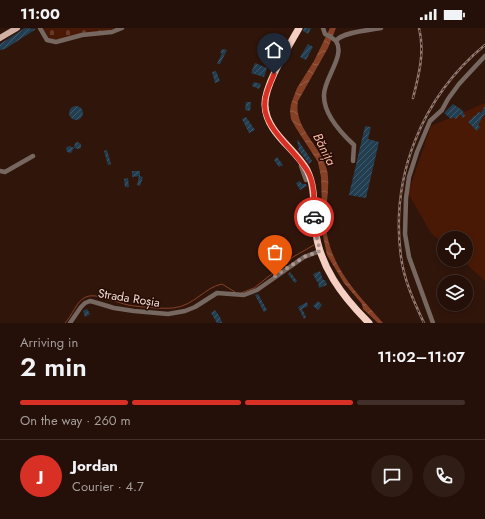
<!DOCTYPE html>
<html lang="en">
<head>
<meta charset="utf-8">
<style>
	:root { --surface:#241008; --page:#301e16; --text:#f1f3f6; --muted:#a39d9c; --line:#413029; --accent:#d93025 }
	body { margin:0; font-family:Jost,sans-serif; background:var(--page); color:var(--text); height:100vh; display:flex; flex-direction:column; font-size:15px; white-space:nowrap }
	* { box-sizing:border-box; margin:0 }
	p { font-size:13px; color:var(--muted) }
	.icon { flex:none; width:22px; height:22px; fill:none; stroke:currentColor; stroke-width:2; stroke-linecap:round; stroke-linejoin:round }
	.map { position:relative; height:295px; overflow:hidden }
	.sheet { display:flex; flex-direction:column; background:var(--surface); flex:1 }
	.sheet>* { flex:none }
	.fabs { position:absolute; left:437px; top:203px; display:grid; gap:8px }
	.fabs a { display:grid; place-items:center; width:36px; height:36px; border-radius:50%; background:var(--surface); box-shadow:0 2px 6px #0003,0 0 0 1px var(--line); font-size:20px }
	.pin { position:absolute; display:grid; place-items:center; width:34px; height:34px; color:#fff; margin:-41px -17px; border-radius:50% 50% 50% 0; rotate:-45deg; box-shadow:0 0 4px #0007 }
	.pin .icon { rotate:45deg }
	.courier { position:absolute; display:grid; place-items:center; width:40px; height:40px; margin:-20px; border:3px solid #d93025; border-radius:50%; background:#fff; color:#222; box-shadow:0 1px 5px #0007 }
	.headline em { font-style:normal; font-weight:600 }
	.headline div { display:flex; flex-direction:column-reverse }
	.headline { display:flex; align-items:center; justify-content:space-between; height:68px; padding:0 20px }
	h1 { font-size:26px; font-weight:600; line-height:30px }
	.bar { display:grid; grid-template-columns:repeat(4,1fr); gap:6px 4px; align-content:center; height:48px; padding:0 20px }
	.bar i { height:5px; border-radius:3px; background:var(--line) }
	.bar .current { background:var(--accent) }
	.bar p { grid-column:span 4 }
	.line { display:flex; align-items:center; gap:10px; padding:0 20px; border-top:1px solid var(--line) }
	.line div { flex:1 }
	.round { display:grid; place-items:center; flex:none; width:42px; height:42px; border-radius:21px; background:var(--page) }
	.status { display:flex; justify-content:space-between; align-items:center; height:28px; padding:0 20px; background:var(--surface); direction:ltr }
	.status svg { height:11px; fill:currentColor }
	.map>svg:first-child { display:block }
	.green { fill:#491905 }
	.cemetery { fill:url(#cemetery-stones) }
	.water { fill:url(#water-waves) }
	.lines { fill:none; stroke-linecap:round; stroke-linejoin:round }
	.stream { stroke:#864026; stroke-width:1 }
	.building { fill:url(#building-hatch) }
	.minor { stroke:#766761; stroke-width:4.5 }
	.major { stroke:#d1b1a6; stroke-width:6 }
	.highway { stroke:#f5cfc1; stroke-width:7 }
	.rail-casing { stroke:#917a71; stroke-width:2.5 }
	.rail { stroke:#260c04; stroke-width:1; stroke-dasharray:3; stroke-linecap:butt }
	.done { stroke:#af9890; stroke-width:4; stroke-dasharray:0 7.2 }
	.route { stroke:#d93025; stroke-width:5 }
	.labels { text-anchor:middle; stroke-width:3; stroke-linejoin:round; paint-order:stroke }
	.street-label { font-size:12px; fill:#f3dfd8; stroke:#260c04 }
	.water-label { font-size:13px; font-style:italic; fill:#fabba4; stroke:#260c04 }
</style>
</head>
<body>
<div class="status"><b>11:00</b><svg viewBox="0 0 49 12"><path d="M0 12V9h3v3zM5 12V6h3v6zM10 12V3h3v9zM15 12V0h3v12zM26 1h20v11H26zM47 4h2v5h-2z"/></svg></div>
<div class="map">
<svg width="485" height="295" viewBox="0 0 485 295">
	<defs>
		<pattern id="cemetery-stones" width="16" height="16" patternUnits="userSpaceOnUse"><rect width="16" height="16" fill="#491905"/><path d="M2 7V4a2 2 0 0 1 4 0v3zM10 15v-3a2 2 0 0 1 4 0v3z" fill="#643a29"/></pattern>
		<pattern id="water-waves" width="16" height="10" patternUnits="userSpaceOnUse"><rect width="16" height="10" fill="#864026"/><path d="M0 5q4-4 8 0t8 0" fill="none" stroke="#985b45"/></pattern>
		<pattern id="building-hatch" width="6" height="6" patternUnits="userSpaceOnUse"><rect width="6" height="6" fill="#223e51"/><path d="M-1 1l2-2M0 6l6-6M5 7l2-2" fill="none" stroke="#435969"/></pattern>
	</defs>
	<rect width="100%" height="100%" fill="#30150b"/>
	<path class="green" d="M 485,75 L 485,253 L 462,232 L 466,232 L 466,210 L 444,210 L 444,216 L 431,205 L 408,165 L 431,98 Z"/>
	<path class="cemetery" d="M 43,0 L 119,0 L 116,2 L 78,7 L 51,12 Z"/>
	<path class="water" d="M 330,0 L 336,0 L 328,20 L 298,73 C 293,99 321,118 327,142 C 331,161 324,181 326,200 C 331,241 358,266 383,295 L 378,295 L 363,281 L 362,276 L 344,255 L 327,227 L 323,208 L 321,149 L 318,134 L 296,100 L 291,91 L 290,83 L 291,76 L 297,60 L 314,33 Z"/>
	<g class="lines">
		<path class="stream" d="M 241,265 L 254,260 L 293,229 L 314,217
			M 65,295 C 73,287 76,273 86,269 C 95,264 118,275 128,277 C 139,279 162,281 173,280 C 194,278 205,259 222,256 L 235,264"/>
	</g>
	<path class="building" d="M 25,0 L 36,1 L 5,21 L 0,22 L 0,16 Z
		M 304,0 L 311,0 L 308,6 L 303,3 Z
		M 308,16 L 313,19 L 306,32 L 300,29 Z
		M 222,21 L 227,22 L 220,36 L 217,36 L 222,25 L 220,25 Z
		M 255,35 L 267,40 L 264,49 L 251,45 Z
		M 216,43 L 220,53 L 215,55 L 212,44 Z
		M 254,54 L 261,56 L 259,61 L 252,58 Z
		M 246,74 L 251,74 L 250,83 L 245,82 Z
		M 453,76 L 462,82 L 465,88 L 463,90 L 460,86 L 456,91 L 453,89 L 451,91 L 444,85 Z
		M 485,78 L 485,85 L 478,97 L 480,99 L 477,103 L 468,94 L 475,87 L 476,88 L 478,84 L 481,85 Z
		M69 85a7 7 0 1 1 14 0a7 7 0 1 1-14 0Z
		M 246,89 L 255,102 L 249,105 L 242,91 Z
		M 365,98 L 371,99 L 368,111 L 379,114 L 366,170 L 349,167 Z
		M 298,112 L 312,133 L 309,136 L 298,121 L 299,120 L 297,113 Z
		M 78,114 L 81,116 L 81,120 L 78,121 L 74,120 L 71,125 L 67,124 L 66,121 L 67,119 L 70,118 L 74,120 L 75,115 Z
		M 107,122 L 111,136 L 108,137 L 104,123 Z
		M 277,129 L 283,137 L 279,139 L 274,132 Z
		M 132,143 L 140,143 L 140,148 L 132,149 Z
		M 139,148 L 143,149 L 140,158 L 137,157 Z
		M 128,150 L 129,159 L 125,159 L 124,151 Z
		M 300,153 L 302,156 L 306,156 L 307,158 L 300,162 L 296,155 Z
		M 320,243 L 323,252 L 325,252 L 327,257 L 319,260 L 318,253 L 317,254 L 313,246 Z
		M 290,244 L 297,253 L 295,255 L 288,246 Z
		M 258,266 L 267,282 L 264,284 L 255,267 Z
		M 318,273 L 322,277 L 318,282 L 313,278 Z
		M 307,274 L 308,278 L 302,281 L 306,289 L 304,291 L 298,279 Z
		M 87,281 L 90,286 L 85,289 L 83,283 Z
		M 215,282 L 220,289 L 222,295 L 217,295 L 211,285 Z"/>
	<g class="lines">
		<path class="minor" d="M 40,0 L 47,12 L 56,14 L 82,7 L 112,4 L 122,0
			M 323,0 L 325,6 C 329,8 333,10 336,13 C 346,28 323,51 324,68 C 324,87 341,105 354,117 L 353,133
			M 336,13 C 342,4 370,2 381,0
			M 303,135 L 301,138 L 306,152
			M 0,143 L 5,144 L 33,128
			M 70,295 L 81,279 L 85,275 L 90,273 L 94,274 L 114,280 L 134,283 L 168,286 L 185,283 L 195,279 L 217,265 L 244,267 L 257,262 L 304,229 L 320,223
			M 433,295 L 409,229 L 405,206 L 406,170 L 409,149 L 417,124 L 430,93 L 442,82 L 448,71 L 459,56 L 485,28"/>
		<path class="major" d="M 0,10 L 17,0"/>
		<path class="highway" d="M 299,0 C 289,18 264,57 265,77 C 266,105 295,120 307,142 C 316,160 313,180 315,199 C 319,238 342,268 369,295"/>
		<defs>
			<path id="rail" d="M 413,70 C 419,47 425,23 419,0
				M 424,295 C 414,274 404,252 401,229 C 390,148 422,69 485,17"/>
		</defs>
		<use href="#rail" class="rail-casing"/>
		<use href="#rail" class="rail"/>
	</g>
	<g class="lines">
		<path class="done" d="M 275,248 L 304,229 L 320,223 L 315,202 L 314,189"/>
		<path class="route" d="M 274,46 C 271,54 266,63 265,72 C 260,100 298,123 309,146 C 315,159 314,174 314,189"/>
	</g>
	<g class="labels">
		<g class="street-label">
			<text transform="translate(129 270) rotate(9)" y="4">Strada Roșia</text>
		</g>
		<g class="water-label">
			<text transform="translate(325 121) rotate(63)" y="5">Bănița</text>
		</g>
	</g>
</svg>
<div class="fabs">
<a><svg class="icon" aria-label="locate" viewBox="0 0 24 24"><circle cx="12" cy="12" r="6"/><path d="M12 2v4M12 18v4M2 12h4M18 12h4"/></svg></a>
<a><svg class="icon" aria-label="layers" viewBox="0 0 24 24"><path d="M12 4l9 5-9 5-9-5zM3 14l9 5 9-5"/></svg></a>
</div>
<div class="pin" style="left:275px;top:248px;background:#ea580c"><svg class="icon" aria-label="bag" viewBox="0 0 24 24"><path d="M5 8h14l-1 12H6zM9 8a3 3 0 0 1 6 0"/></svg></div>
<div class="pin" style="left:274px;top:46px;background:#1f2937"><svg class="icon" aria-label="home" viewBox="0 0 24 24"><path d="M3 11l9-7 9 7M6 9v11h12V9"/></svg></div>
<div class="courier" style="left:314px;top:189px"><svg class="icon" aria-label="car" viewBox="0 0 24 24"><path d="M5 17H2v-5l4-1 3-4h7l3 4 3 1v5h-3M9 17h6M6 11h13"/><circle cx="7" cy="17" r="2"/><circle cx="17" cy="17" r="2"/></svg></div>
</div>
<section class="sheet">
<div class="headline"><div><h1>2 min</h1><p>Arriving in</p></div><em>11:02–11:07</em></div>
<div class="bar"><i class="current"></i><i class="current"></i><i class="current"></i><i></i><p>On the way · 260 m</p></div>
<div class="line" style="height:72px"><b class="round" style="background:var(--accent);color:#fff">J</b><div><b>Jordan</b><p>Courier · 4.7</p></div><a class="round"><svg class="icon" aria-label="chat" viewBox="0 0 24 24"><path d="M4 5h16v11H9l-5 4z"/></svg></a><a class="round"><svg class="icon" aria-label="phone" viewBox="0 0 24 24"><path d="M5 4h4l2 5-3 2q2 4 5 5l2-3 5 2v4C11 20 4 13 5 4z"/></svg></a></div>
</section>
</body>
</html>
